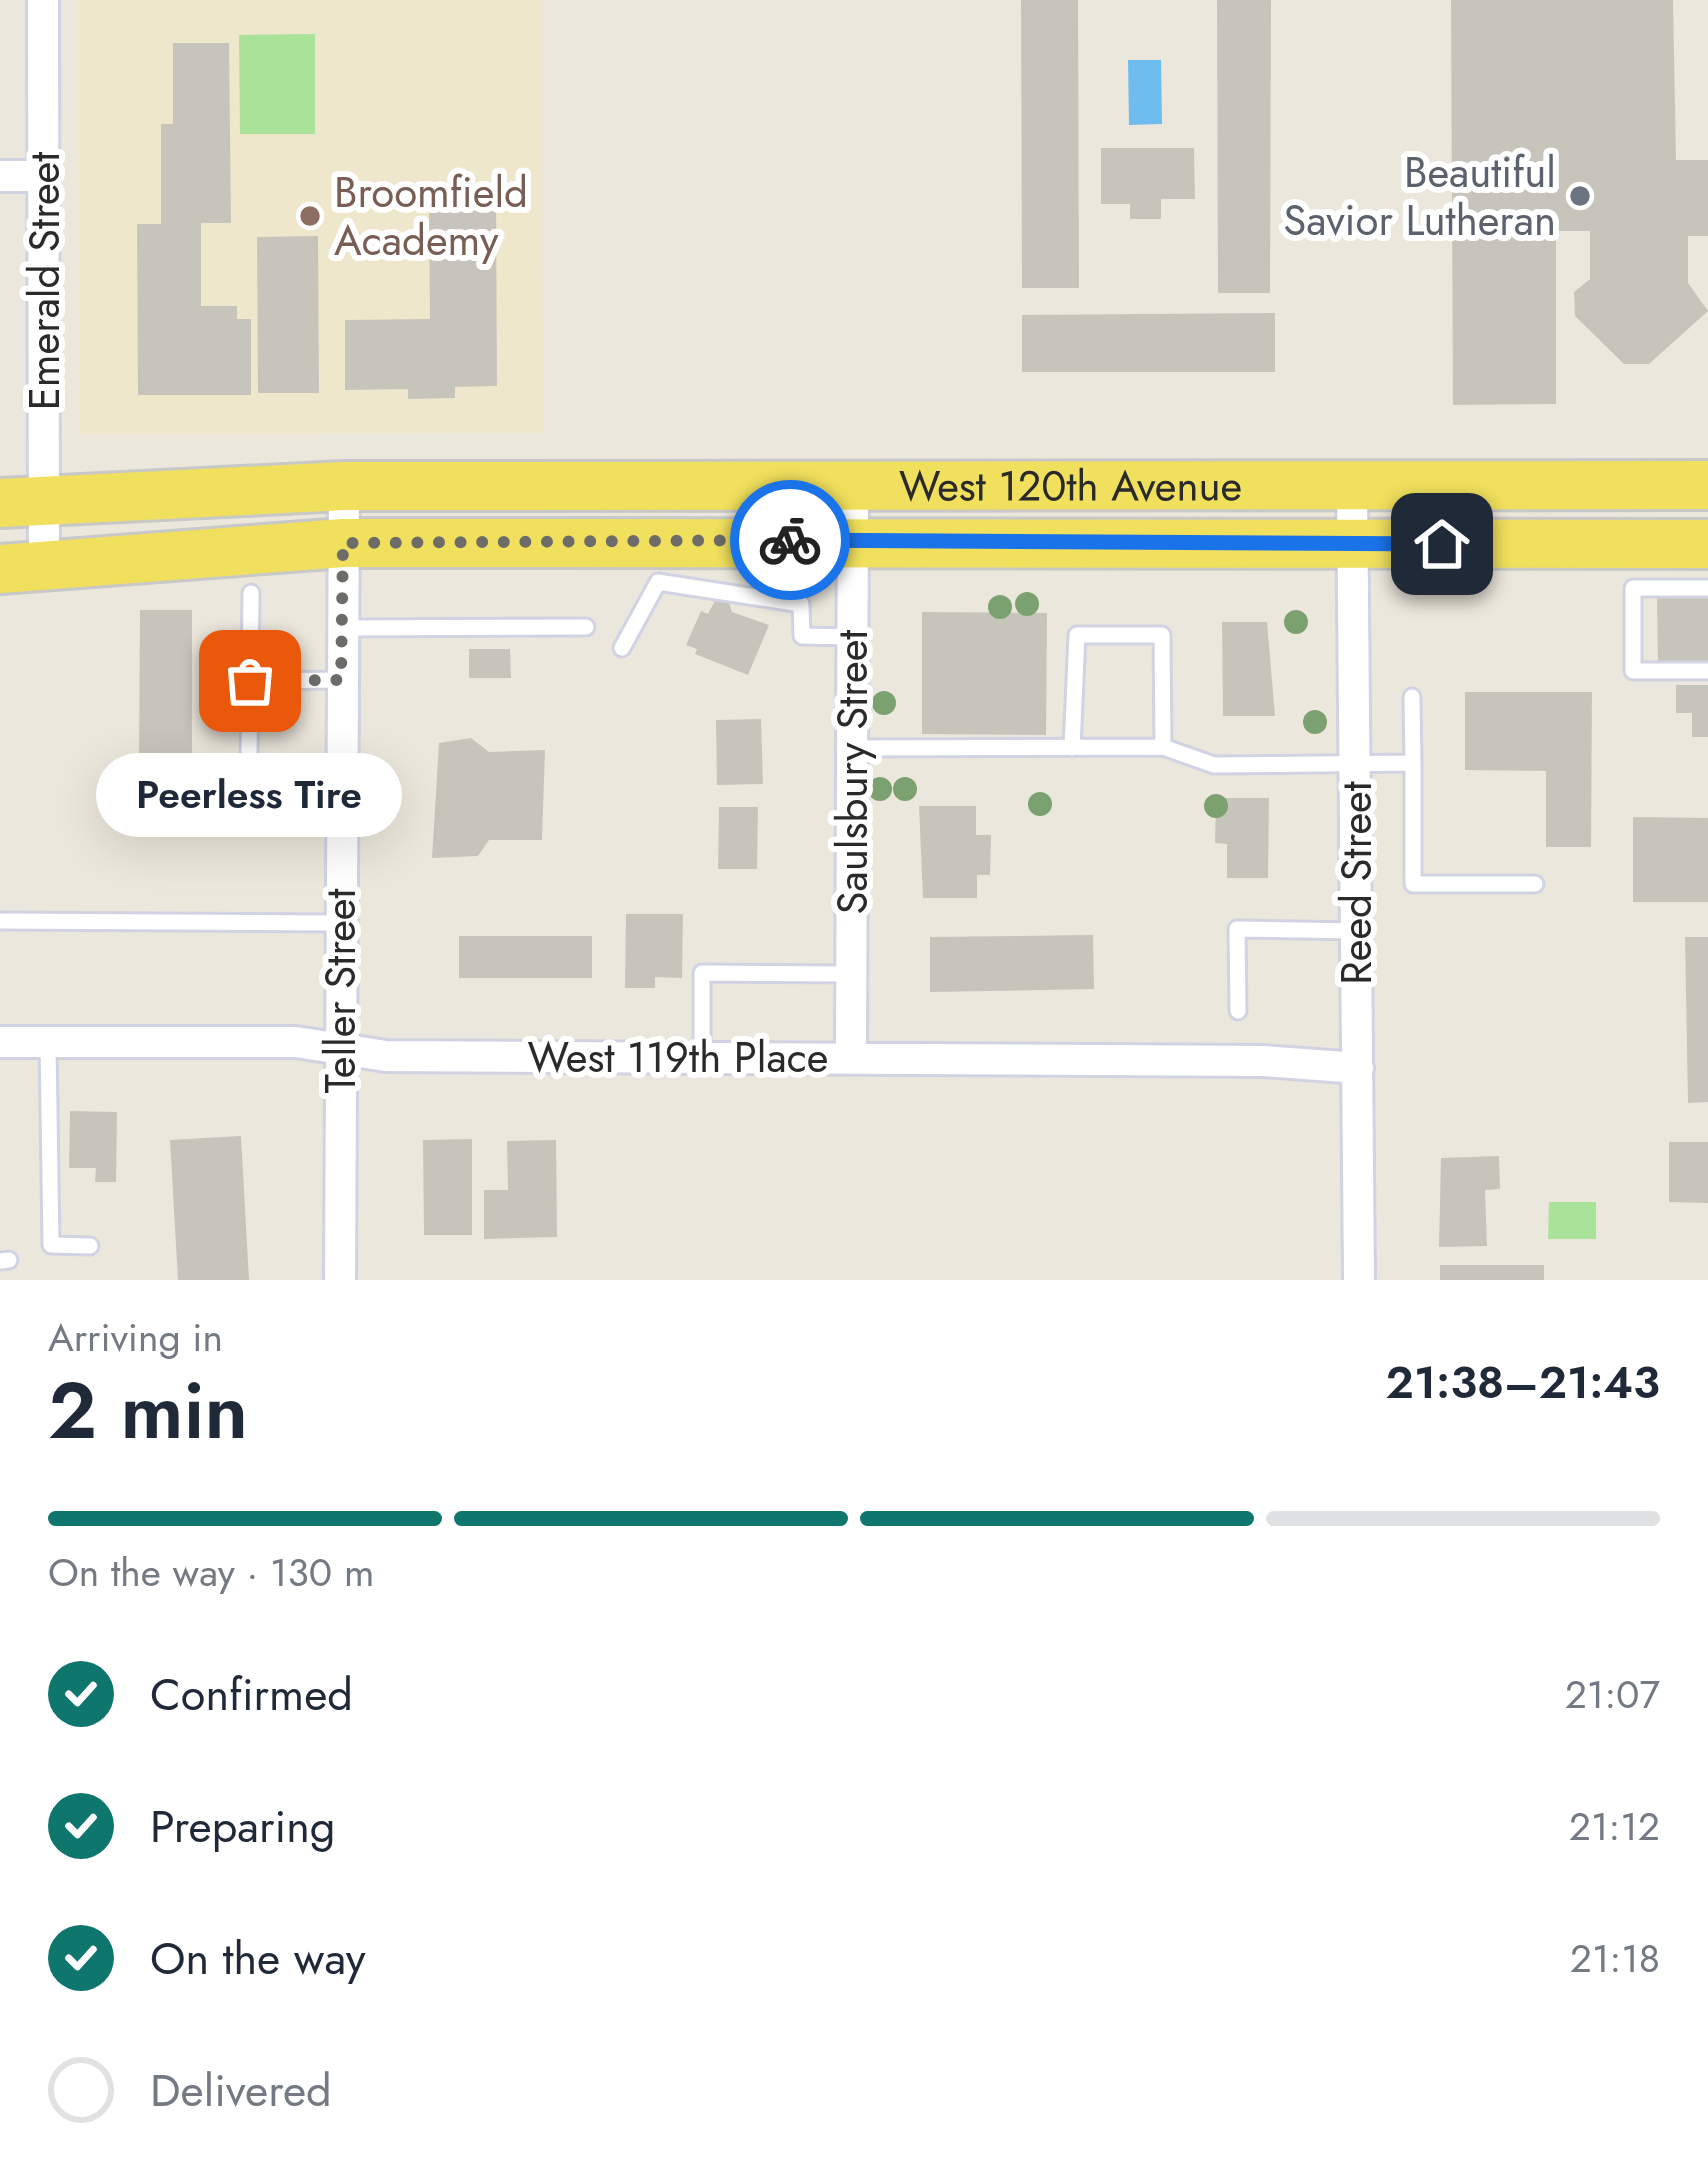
<!DOCTYPE html>
<html lang="en">
<head>
<meta charset="utf-8">
<style>
	:root { --surface:#fff; --page:#f6f6f7; --text:#1f2937; --muted:#747a83; --line:#e0e1e3; --accent:#0f766e }
	body { margin:0; font-family:Jost,sans-serif; background:var(--page); color:var(--text); height:100vh; display:flex; flex-direction:column; font-size:45px; white-space:nowrap }
	* { box-sizing:border-box; margin:0 }
	p { font-size:39px; color:var(--muted) }
	.icon { flex:none; width:66px; height:66px; fill:none; stroke:currentColor; stroke-width:2; stroke-linecap:round; stroke-linejoin:round }
	.map { position:relative; height:1280px; overflow:hidden }
	.details { display:flex; flex-direction:column; background:var(--surface); flex:1 }
	.details>* { flex:none }
	.pin { position:absolute; display:grid; place-items:center; width:102px; height:102px; color:#fff; margin:-51px; border-radius:24px; box-shadow:0 6px 18px #0006 }
	.courier { position:absolute; display:grid; place-items:center; width:120px; height:120px; margin:-60px; border:9px solid #1a73e8; border-radius:50%; background:#fff; color:#222; box-shadow:0 3px 15px #0007 }
	.bubble { position:absolute; height:84px; border-radius:42px; background:var(--surface); box-shadow:0 12px 48px #0002; font-size:39px; font-weight:600; line-height:84px; text-align:center }
	.headline em { font-style:normal; font-weight:600 }
	.headline div { display:flex; flex-direction:column-reverse }
	.headline { display:flex; align-items:center; justify-content:space-between; height:204px; padding:0 48px }
	h1 { font-size:78px; font-weight:600; line-height:90px }
	.bar { display:grid; grid-template-columns:repeat(4,1fr); gap:18px 12px; align-content:center; height:144px; padding:0 48px }
	.bar i { height:15px; border-radius:9px; background:var(--line) }
	.bar .current { background:var(--accent) }
	.bar p { grid-column:span 4 }
	ol { padding:0 48px; list-style:none }
	li { display:flex; align-items:center; gap:36px; height:132px }
	li p { margin-inline-start:auto }
	li .icon { padding:12px; border-radius:50%; background:var(--accent); color:#fff; stroke-width:4 }
	li:last-child { color:var(--muted) }
	li i { width:66px; height:66px; border:6px solid var(--line); border-radius:50% }
	.map>svg:first-child { display:block }
	.education { fill:#eee7cc }
	.green { fill:#a9e399 }
	.water { fill:#6fbdef }
	.building { fill:#c7c5bb }
	.lines { fill:none; stroke-linecap:round; stroke-linejoin:round }
	.lane-casing { stroke:#d1d3e3; stroke-width:21 }
	.street-casing { stroke:#d1d3e3; stroke-width:36 }
	.primary-casing { stroke:#c8c8c8; stroke-width:54 }
	.lane { stroke:#fff; stroke-width:15 }
	.street { stroke:#fff; stroke-width:30 }
	.primary { stroke:#f1e05d; stroke-width:48 }
	.tree { fill:#7ca171 }
	.done { stroke:#6e6c68; stroke-width:12; stroke-dasharray:0 21.6 }
	.route { stroke:#1a73e8; stroke-width:15 }
	.worship-dot { fill:#6b7280; stroke:#fff; stroke-width:4.5 }
	.education-dot { fill:#8d6e63; stroke:#fff; stroke-width:4.5 }
	.labels { text-anchor:middle; stroke-width:12; stroke-linejoin:round; paint-order:stroke }
	.worship-label { font-size:42px; fill:#5b616d; stroke:#fff; text-anchor:end }
	.education-label { font-size:42px; fill:#785e54; stroke:#fff; text-anchor:start }
	.street-label { font-size:42px; fill:#2a2a2a; stroke:#fff }
</style>
</head>
<body>
<div class="map">
<svg width="1708" height="1280" viewBox="0 0 1708 1280">
	<rect width="100%" height="100%" fill="#ece7dc"/>
	<path class="education" d="M 77,0 L 541,0 L 543,433 L 80,435 Z"/>
	<path class="green" d="M 315,34 L 315,134 L 240,134 L 239,35 Z
		M 1549,1202 L 1596,1202 L 1596,1239 L 1548,1239 Z"/>
	<path class="water" d="M 1128,60 L 1161,60 L 1162,124 L 1129,125 Z"/>
	<path class="building" d="M 1021,0 L 1078,0 L 1079,288 L 1022,288 Z
		M 1217,0 L 1271,0 L 1270,293 L 1218,293 Z
		M 1451,0 L 1673,0 L 1676,160 L 1708,160 L 1708,236 L 1688,236 L 1688,283 L 1708,311 L 1649,364 L 1624,364 L 1575,316 L 1574,292 L 1590,279 L 1590,231 L 1556,231 L 1556,404 L 1453,405 Z
		M 173,43 L 229,43 L 231,223 L 201,223 L 201,306 L 237,306 L 237,319 L 251,319 L 251,395 L 138,395 L 137,224 L 161,224 L 161,124 L 173,124 Z
		M 1101,148 L 1194,148 L 1195,199 L 1161,199 L 1161,219 L 1130,219 L 1130,204 L 1101,204 Z
		M 496,200 L 497,386 L 455,387 L 455,398 L 408,399 L 408,389 L 345,390 L 345,320 L 430,319 L 429,201 Z
		M 318,236 L 319,393 L 258,393 L 257,237 Z
		M 1275,313 L 1275,372 L 1022,372 L 1022,315 Z
		M 717,597 L 729,602 L 732,612 L 769,625 L 748,675 L 695,654 L 697,649 L 686,645 L 701,611 L 708,614 Z
		M 1657,598 L 1708,598 L 1708,664 L 1658,664 Z
		M 140,610 L 192,610 L 192,767 L 139,767 Z
		M 922,612 L 1047,613 L 1046,735 L 922,734 Z
		M 1222,622 L 1267,622 L 1275,716 L 1223,716 Z
		M 469,649 L 510,649 L 511,678 L 469,678 Z
		M 1676,685 L 1708,685 L 1708,737 L 1692,737 L 1692,713 L 1676,713 Z
		M 1465,692 L 1592,692 L 1591,847 L 1546,847 L 1546,771 L 1465,770 Z
		M 761,719 L 763,784 L 717,785 L 716,720 Z
		M 471,738 L 489,752 L 545,750 L 542,840 L 489,840 L 478,856 L 432,858 L 439,743 Z
		M 1216,798 L 1269,798 L 1268,878 L 1227,878 L 1227,844 L 1215,843 Z
		M 919,806 L 976,806 L 976,835 L 991,835 L 990,875 L 977,875 L 977,898 L 923,898 Z
		M 719,807 L 758,807 L 757,869 L 718,869 Z
		M 1633,817 L 1708,818 L 1708,902 L 1633,902 Z
		M 626,914 L 683,914 L 682,978 L 655,977 L 655,988 L 625,988 Z
		M 1093,935 L 1094,989 L 930,992 L 930,937 Z
		M 459,936 L 592,936 L 592,978 L 459,978 Z
		M 1685,937 L 1708,937 L 1708,1102 L 1688,1103 Z
		M 70,1111 L 117,1112 L 116,1182 L 95,1182 L 96,1168 L 69,1168 Z
		M 241,1136 L 249,1280 L 178,1280 L 170,1140 Z
		M 472,1139 L 472,1235 L 424,1235 L 423,1140 Z
		M 556,1140 L 557,1237 L 484,1239 L 484,1190 L 508,1190 L 507,1141 Z
		M 1669,1142 L 1708,1142 L 1708,1203 L 1669,1202 Z
		M 1499,1156 L 1500,1189 L 1485,1190 L 1487,1246 L 1439,1247 L 1441,1158 Z
		M 1440,1265 L 1544,1265 L 1544,1280 L 1440,1280 Z"/>
	<g class="lines">
		<defs>
			<path id="lane" d="M 1708,588 L 1633,588 L 1633,671 L 1708,671
				M 251,593 L 250,681 L 341,680
				M 341,628 L 586,627
				M 622,648 L 658,582 L 801,604 L 802,636 L 853,637
				M 853,748 L 1163,747 L 1214,765 L 1413,763 L 1412,697
				M 1072,748 L 1077,635 L 1162,635 L 1163,747
				M 249,754 L 250,681
				M 1413,763 L 1413,884 L 1535,884
				M 0,921 L 340,923
				M 1238,1011 L 1237,929 L 1356,931
				M 48,1042 L 51,1245 L 90,1246
				M 702,1058 L 702,973 L 851,974
				M 0,1261 L 9,1260"/>
			<path id="street" d="M 43,0 L 44,562
				M 0,176 L 44,176
				M 1352,485 L 1359,1280
				M 0,1042 L 296,1042 L 386,1056 L 1264,1061 L 1358,1068
				M 851,1058 L 853,486
				M 340,1280 L 344,486"/>
			<g id="primary">
				<path id="s1" d="M 0,503 L 344,486 L 1708,485"/>
				<path d="M 0,569 L 343,543 L 1708,544"/>
			</g>
		</defs>
		<use href="#lane" class="lane-casing"/>
		<use href="#street" class="street-casing"/>
		<use href="#primary" class="primary-casing"/>
		<use href="#lane" class="lane"/>
		<use href="#street" class="street"/>
		<use href="#primary" class="primary"/>
	</g>
	<g class="tree">
		<circle cx="1027" cy="604" r="12"/>
		<circle cx="1000" cy="607" r="12"/>
		<circle cx="1296" cy="622" r="12"/>
		<circle cx="884" cy="703" r="12"/>
		<circle cx="1315" cy="722" r="12"/>
		<circle cx="880" cy="789" r="12"/>
		<circle cx="905" cy="789" r="12"/>
		<circle cx="1040" cy="804" r="12"/>
		<circle cx="1216" cy="806" r="12"/>
	</g>
	<g class="lines">
		<path class="done" d="M 250,681 L 341,680 L 343,543 L 790,540"/>
		<path class="route" d="M 790,540 L 1442,544"/>
	</g>
	<circle class="worship-dot" cx="1580" cy="196" r="12"/>
	<circle class="education-dot" cx="310" cy="216" r="12"/>
	<g class="labels">
		<g class="worship-label">
			<text x="1556" y="187">Beautiful<tspan x="1556" dy="48">Savior Lutheran</tspan></text>
		</g>
		<g class="education-label">
			<text x="334" y="207">Broomfield<tspan x="334" dy="48">Academy</tspan></text>
		</g>
		<g class="street-label">
			<text transform="translate(44 281) rotate(-90)" y="15">Emerald Street</text>
			<text dy="15" stroke="none"><textPath href="#s1" startOffset="1071">West 120th Avenue</textPath></text>
			<text transform="translate(852 772) rotate(-90)" y="15">Saulsbury Street</text>
			<text transform="translate(1356 883) rotate(-90)" y="15">Reed Street</text>
			<text transform="translate(340 991) rotate(-90)" y="15">Teller Street</text>
			<text x="678" y="1072">West 119th Place</text>
		</g>
	</g>
</svg>
<div class="pin" style="left:250px;top:681px;background:#ea580c"><svg class="icon" aria-label="bag" viewBox="0 0 24 24"><path d="M5 8h14l-1 12H6zM9 8a3 3 0 0 1 6 0"/></svg></div>
<div class="pin" style="left:1442px;top:544px;background:#1f2937"><svg class="icon" aria-label="home" viewBox="0 0 24 24"><path d="M3 11l9-7 9 7M6 9v11h12V9"/></svg></div>
<div class="courier" style="left:790px;top:540px"><svg class="icon" aria-label="bike" viewBox="0 0 24 24"><circle cx="6" cy="16" r="4"/><circle cx="18" cy="16" r="4"/><path d="M6 16l4-8h5l3 8M10 8l3 8H6M13 5h3"/></svg></div>
<div class="bubble" style="left:96px;top:753px;width:306px">Peerless Tire</div>
</div>
<section class="details">
<div class="headline"><div><h1>2 min</h1><p>Arriving in</p></div><em>21:38–21:43</em></div>
<div class="bar"><i class="current"></i><i class="current"></i><i class="current"></i><i></i><p>On the way · 130 m</p></div>
<ol>
<li><svg class="icon" aria-label="check" viewBox="0 0 24 24"><path d="M5 12l5 5 9-10"/></svg>Confirmed<p>21:07</p></li>
<li><svg class="icon" aria-label="check" viewBox="0 0 24 24"><path d="M5 12l5 5 9-10"/></svg>Preparing<p>21:12</p></li>
<li><svg class="icon" aria-label="check" viewBox="0 0 24 24"><path d="M5 12l5 5 9-10"/></svg>On the way<p>21:18</p></li>
<li><i></i>Delivered</li>
</ol>
</section>
</body>
</html>
